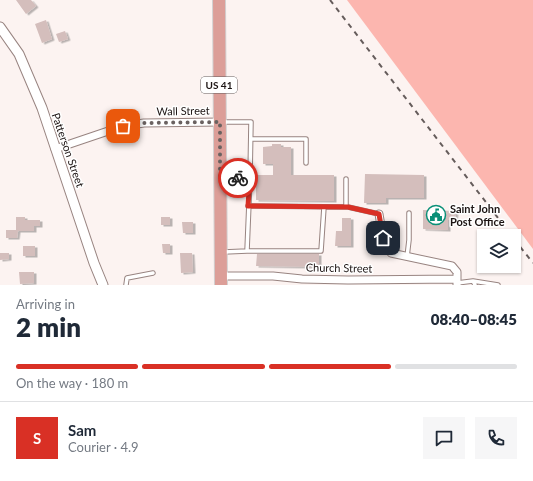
<!DOCTYPE html>
<html lang="en">
<head>
<meta charset="utf-8">
<style>
	:root { --surface:#fff; --page:#f6f6f7; --text:#1f2937; --muted:#747a83; --line:#e0e1e3; --accent:#d93025 }
	body { margin:0; font-family:Lato,sans-serif; background:var(--page); color:var(--text); height:100vh; display:flex; flex-direction:column; font-size:15px; white-space:nowrap }
	* { box-sizing:border-box; margin:0 }
	p { font-size:13px; color:var(--muted) }
	.icon { flex:none; width:22px; height:22px; fill:none; stroke:currentColor; stroke-width:2; stroke-linecap:round; stroke-linejoin:round }
	.map { position:relative; height:285px; overflow:hidden }
	.details { display:flex; flex-direction:column; background:var(--surface); flex:1 }
	.details>* { flex:none }
	.buttons { position:absolute; left:477px; top:229px; display:grid; gap:8px }
	.buttons a { display:grid; place-items:center; width:44px; height:44px; border-radius:0px; background:var(--surface); box-shadow:0 1px 3px #0004; font-size:20px }
	.pin { position:absolute; display:grid; place-items:center; width:34px; height:34px; color:#fff; margin:-17px; border-radius:8px; box-shadow:0 2px 6px #0006 }
	.courier { position:absolute; display:grid; place-items:center; width:40px; height:40px; margin:-20px; border:3px solid #d93025; border-radius:50%; background:#fff; color:#222; box-shadow:0 1px 5px #0007 }
	.head em { font-style:normal; font-weight:800 }
	.head div { display:flex; flex-direction:column-reverse }
	.head { display:flex; align-items:center; justify-content:space-between; height:68px; padding:0 16px }
	h1 { font-size:26px; font-weight:800; line-height:30px }
	.bar { display:grid; grid-template-columns:repeat(4,1fr); gap:6px 4px; align-content:center; height:48px; padding:0 16px }
	.bar i { height:5px; border-radius:3px; background:var(--line) }
	.bar .active { background:var(--accent) }
	.bar p { grid-column:span 4 }
	.line { display:flex; align-items:center; gap:10px; padding:0 16px; border-top:1px solid var(--line) }
	.line div { flex:1 }
	.round { display:grid; place-items:center; flex:none; width:42px; height:42px; border-radius:0px; background:var(--page) }
	.map>svg:first-child { display:block }
	.green { fill:#fcb6af }
	.building { fill:#d4bebc; filter:url(#shadow) }
	.lines { fill:none; stroke-linecap:round; stroke-linejoin:round }
	.service-casing { stroke:#988481; stroke-width:5.5 }
	.minor-casing { stroke:#988481; stroke-width:9 }
	.tertiary-casing { stroke:#988481; stroke-width:11 }
	.trunk-casing { stroke:#d2d0d0; stroke-width:14 }
	.service { stroke:#fff; stroke-width:3.5 }
	.minor { stroke:#fff; stroke-width:7 }
	.tertiary { stroke:#fff; stroke-width:9 }
	.trunk { stroke:#dc9e98; stroke-width:12 }
	.rail { stroke:#655c5b; stroke-width:2; stroke-dasharray:5 5; stroke-linecap:butt }
	.done { stroke:#6a6261; stroke-width:4; stroke-dasharray:0 7.2 }
	.route { stroke:#d93025; stroke-width:5 }
	.labels { text-anchor:middle; stroke-width:3; stroke-linejoin:round; paint-order:stroke }
	.shield { fill:#fff; stroke:#605a5a; stroke-width:1 }
	.shield-label { font-size:10px; font-weight:bold; fill:#1c1413 }
	.street-label { font-size:11px; fill:#1c1413; stroke:#fff }
	.poi-label { font-size:11px; font-weight:bold; fill:#1c1413; stroke:#fff; text-anchor:start }
</style>
</head>
<body>
<div class="map">
<svg width="533" height="285" viewBox="0 0 533 285">
	<defs>
		<filter id="shadow"><feDropShadow dx="2.5" dy="1.5" stdDeviation="0" flood-color="#0004"/></filter>
	</defs>
	<rect width="100%" height="100%" fill="#fcf3f1"/>
	<path class="green" d="M 347,0 L 533,0 L 533,249 Z"/>
	<path class="building" d="M 16,0 L 31,0 L 36,6 L 26,14 Z
		M 46,20 L 52,39 L 42,43 L 35,24 Z
		M 65,31 L 68,39 L 59,42 L 56,34 Z
		M 272,144 L 281,144 L 281,147 L 291,147 L 291,175 L 334,175 L 334,201 L 256,200 L 256,175 L 273,175 L 273,164 L 263,164 L 263,147 L 272,146 Z
		M 365,174 L 424,175 L 424,198 L 386,198 L 386,203 L 364,203 Z
		M 423,210 L 456,211 L 455,220 L 448,220 L 448,230 L 423,229 Z
		M 16,217 L 25,217 L 25,220 L 40,220 L 40,226 L 34,226 L 34,231 L 18,231 L 17,238 L 6,238 L 6,230 L 16,230 Z
		M 161,217 L 170,217 L 170,225 L 161,225 Z
		M 342,218 L 351,218 L 351,246 L 335,246 L 336,231 L 342,231 Z
		M 182,222 L 193,222 L 193,233 L 183,233 Z
		M 162,244 L 170,244 L 170,253 L 163,253 Z
		M 23,246 L 35,246 L 35,256 L 23,256 Z
		M 0,253 L 9,253 L 9,259 L 0,260 Z
		M 180,253 L 192,253 L 193,272 L 181,273 Z
		M 257,254 L 319,254 L 319,267 L 256,266 Z
		M 19,272 L 34,272 L 34,283 L 20,284 Z"/>
	<g class="lines">
		<defs>
			<path id="service" d="M 223,122 L 251,122 L 250,178
				M 251,139 L 306,139 L 306,163
				M 221,179 L 250,178 L 247,251 L 224,252
				M 346,179 L 346,207
				M 248,206 L 348,207 L 379,214
				M 247,251 L 321,251 L 324,207
				M 407,257 L 409,240 L 409,213
				M 473,281 L 498,285
				M 457,283 L 473,281 L 475,285
				M 126,285 L 127,278 L 153,273"/>
			<path id="minor" d="M 55,149 L 123,126 L 144,123 L 220,122
				M 379,214 L 383,238 L 391,253 L 452,266 L 457,272 L 457,285
				M 221,276 L 273,276 L 302,279 L 348,280 L 457,279"/>
			<path id="tertiary" d="M 0,27 L 19,54 L 42,108 L 94,263 L 103,285"/>
			<path id="trunk" d="M 219,0 L 221,285"/>
		</defs>
		<use href="#service" class="service-casing"/>
		<use href="#minor" class="minor-casing"/>
		<use href="#tertiary" class="tertiary-casing"/>
		<use href="#trunk" class="trunk-casing"/>
		<use href="#service" class="service"/>
		<use href="#minor" class="minor"/>
		<use href="#tertiary" class="tertiary"/>
		<use href="#trunk" class="trunk"/>
		<path class="rail" d="M 330,0 L 512,236
			M 514,239 L 533,263"/>
	</g>
	<g class="lines">
		<path class="done" d="M 123,126 L 144,123 L 220,122 L 220,179 L 238,178"/>
		<path class="route" d="M 238,178 L 250,178 L 248,206 L 348,207 L 379,214 L 383,238"/>
	</g>
	<defs>
		<symbol id="civic-ring" viewBox="-11 -11 22 22"><circle r="9.5" fill="#fff" stroke="#0a9078" stroke-width="1.5"/><path d="M-.6-6.5H3V-4.5H.6V-3L4-1V1h2V6H-6V1h2V-1L-.6-3ZM-1.2 2.5V6h2.4V2.5Z" fill="#0a9078"/></symbol>
	</defs>
	<g fill-rule="evenodd">
		<use href="#civic-ring" x="425" y="204" width="22" height="22"/>
	</g>
	<g class="labels">
		<rect class="shield" x="201" y="77" width="36" height="16" rx="3"/>
		<g class="shield-label">
			<text x="219" y="89">US 41</text>
		</g>
		<g class="street-label">
			<text transform="translate(183 111) rotate(-1)" y="4">Wall Street</text>
			<text transform="translate(68 150) rotate(71)" y="4">Patterson Street</text>
			<text transform="translate(339 268) rotate(1)" y="4">Church Street</text>
		</g>
		<g class="poi-label">
			<text x="450" y="213">Saint John<tspan x="450" dy="13">Post Office</tspan></text>
		</g>
	</g>
</svg>
<div class="buttons">
<a><svg class="icon" aria-label="layers" viewBox="0 0 24 24"><path d="M12 4l9 5-9 5-9-5zM3 14l9 5 9-5"/></svg></a>
</div>
<div class="pin" style="left:123px;top:126px;background:#ea580c"><svg class="icon" aria-label="bag" viewBox="0 0 24 24"><path d="M5 8h14l-1 12H6zM9 8a3 3 0 0 1 6 0"/></svg></div>
<div class="pin" style="left:383px;top:238px;background:#1f2937"><svg class="icon" aria-label="home" viewBox="0 0 24 24"><path d="M3 11l9-7 9 7M6 9v11h12V9"/></svg></div>
<div class="courier" style="left:238px;top:178px"><svg class="icon" aria-label="bike" viewBox="0 0 24 24"><circle cx="6" cy="16" r="4"/><circle cx="18" cy="16" r="4"/><path d="M6 16l4-8h5l3 8M10 8l3 8H6M13 5h3"/></svg></div>
</div>
<section class="details">
<div class="head"><div><h1>2 min</h1><p>Arriving in</p></div><em>08:40–08:45</em></div>
<div class="bar"><i class="active"></i><i class="active"></i><i class="active"></i><i></i><p>On the way · 180 m</p></div>
<div class="line" style="height:72px"><b class="round" style="background:var(--accent);color:#fff">S</b><div><b>Sam</b><p>Courier · 4.9</p></div><a class="round"><svg class="icon" aria-label="chat" viewBox="0 0 24 24"><path d="M4 5h16v11H9l-5 4z"/></svg></a><a class="round"><svg class="icon" aria-label="phone" viewBox="0 0 24 24"><path d="M5 4h4l2 5-3 2q2 4 5 5l2-3 5 2v4C11 20 4 13 5 4z"/></svg></a></div>
</section>
</body>
</html>
